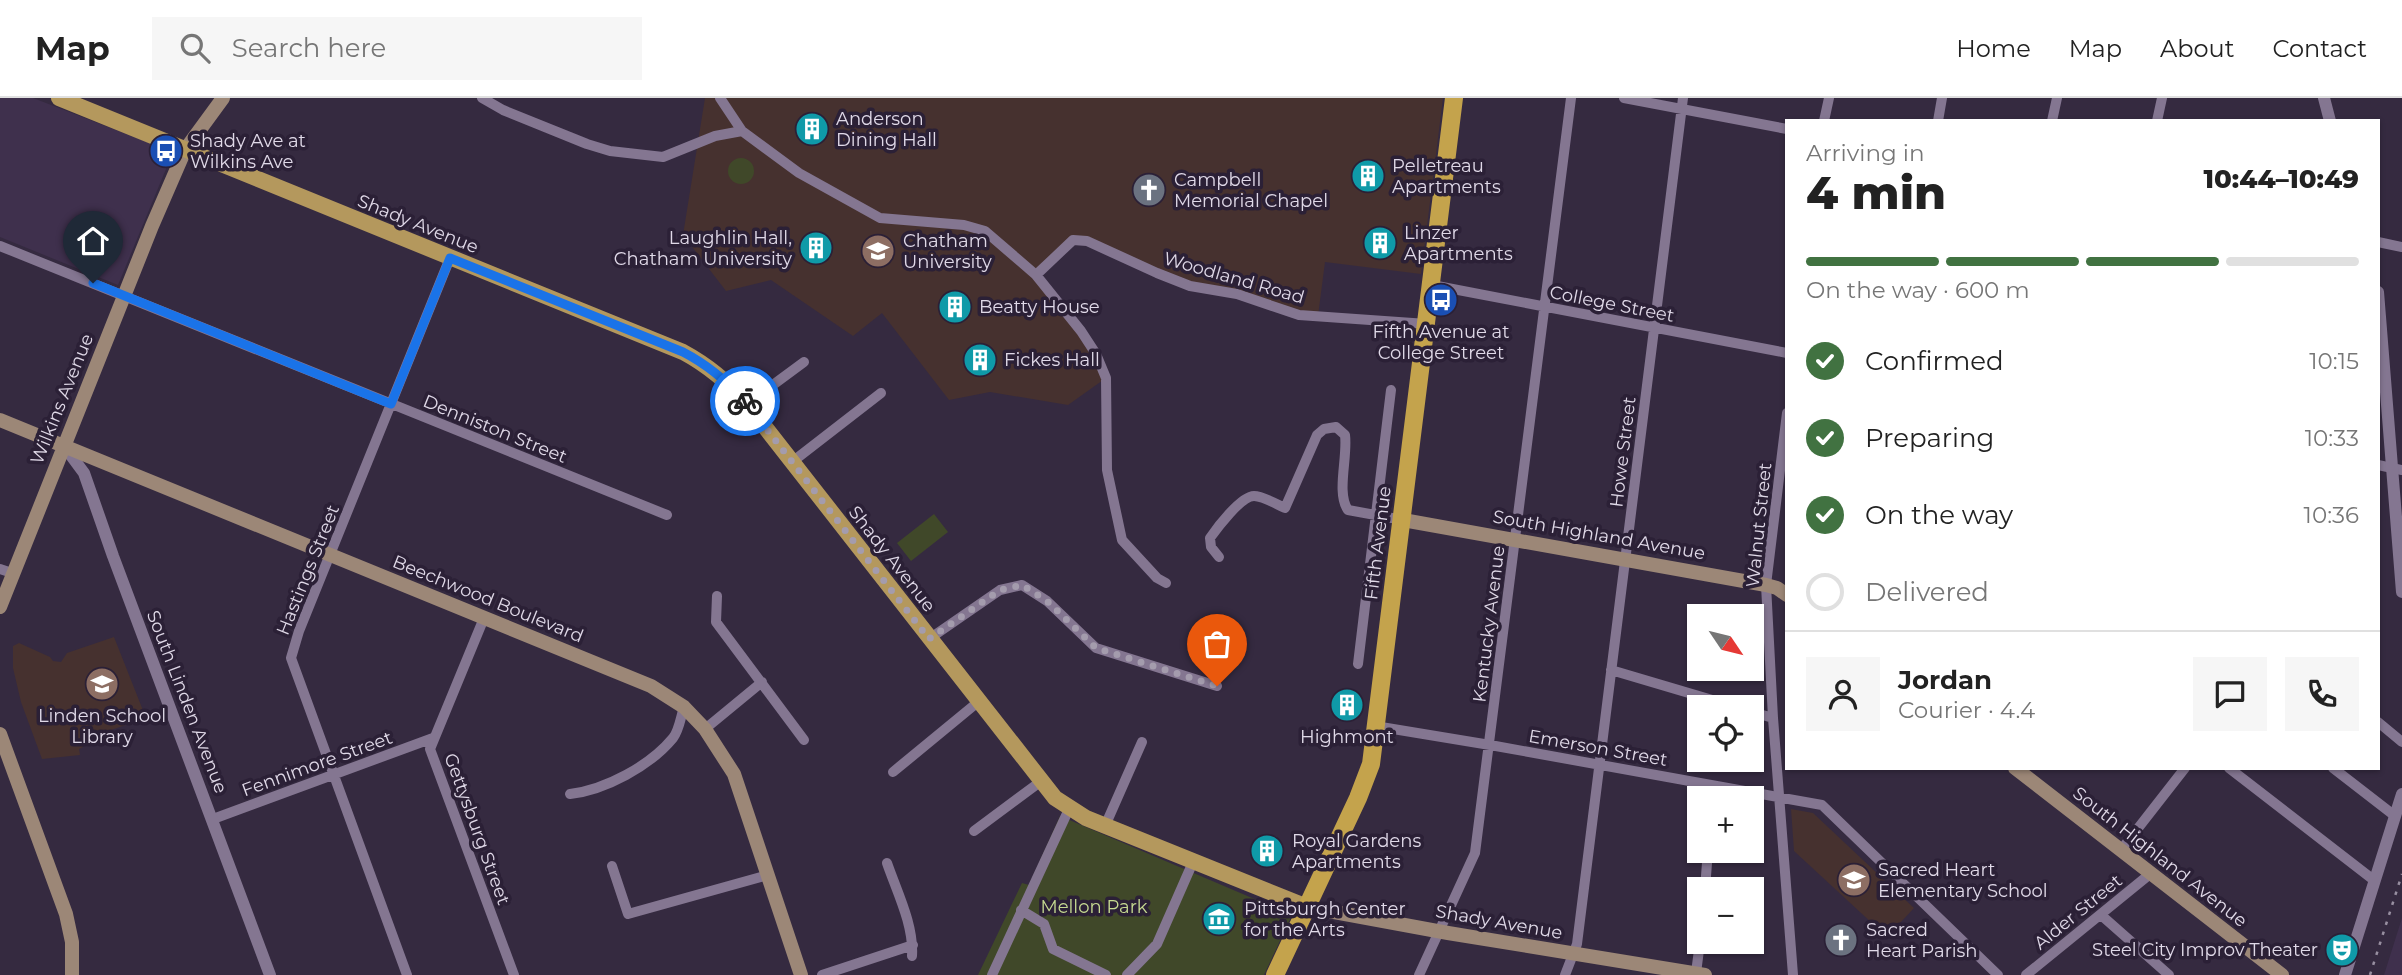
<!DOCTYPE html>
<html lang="en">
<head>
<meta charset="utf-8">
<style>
	:root { --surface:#fff; --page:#f6f6f6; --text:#222; --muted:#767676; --line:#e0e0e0; --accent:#417241 }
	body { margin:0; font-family:Montserrat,sans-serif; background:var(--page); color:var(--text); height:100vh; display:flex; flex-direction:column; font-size:26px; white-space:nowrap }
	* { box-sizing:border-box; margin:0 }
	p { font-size:23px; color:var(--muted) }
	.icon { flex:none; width:38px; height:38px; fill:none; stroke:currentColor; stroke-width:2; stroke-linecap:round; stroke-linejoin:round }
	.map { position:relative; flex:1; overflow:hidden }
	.sheet { position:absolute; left:1785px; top:21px; width:595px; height:651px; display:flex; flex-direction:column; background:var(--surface); border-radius:0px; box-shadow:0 2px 5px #0004 }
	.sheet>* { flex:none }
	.needle { width:46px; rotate:125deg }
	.controls { position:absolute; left:1687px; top:506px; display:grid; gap:14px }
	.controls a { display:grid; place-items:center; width:77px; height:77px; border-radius:0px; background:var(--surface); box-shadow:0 2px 5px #0004; font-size:35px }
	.pin { position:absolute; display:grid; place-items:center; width:60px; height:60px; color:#fff; margin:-72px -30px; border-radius:50% 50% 50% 0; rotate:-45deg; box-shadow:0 0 7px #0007 }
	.pin .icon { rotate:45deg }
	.courier { position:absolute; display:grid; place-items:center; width:70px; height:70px; margin:-35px; border:5px solid #1a73e8; border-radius:50%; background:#fff; color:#222; box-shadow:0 2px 9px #0007 }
	.overview em { font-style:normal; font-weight:800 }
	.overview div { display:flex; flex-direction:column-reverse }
	.overview { display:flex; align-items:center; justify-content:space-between; height:119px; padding:0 21px }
	h1 { font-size:46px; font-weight:800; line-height:52px }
	.bar { display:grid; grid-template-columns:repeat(4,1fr); gap:10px 7px; align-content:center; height:84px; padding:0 21px }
	.bar i { height:9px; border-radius:5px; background:var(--line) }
	.bar .active { background:var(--accent) }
	.bar p { grid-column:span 4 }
	.line { display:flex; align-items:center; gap:18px; padding:0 21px; border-top:2px solid var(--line) }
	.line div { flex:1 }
	.round { display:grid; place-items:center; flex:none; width:74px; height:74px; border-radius:0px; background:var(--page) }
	ol { padding:0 21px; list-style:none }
	li { display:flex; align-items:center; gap:21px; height:77px }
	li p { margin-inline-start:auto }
	li .icon { padding:7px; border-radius:50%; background:var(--accent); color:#fff; stroke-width:4 }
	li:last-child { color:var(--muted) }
	li i { width:38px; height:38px; border:4px solid var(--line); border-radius:50% }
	header { display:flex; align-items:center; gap:42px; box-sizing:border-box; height:98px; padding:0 35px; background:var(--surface); border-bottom:2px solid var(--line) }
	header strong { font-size:33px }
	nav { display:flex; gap:38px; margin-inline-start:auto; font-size:24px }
	.search { width:490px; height:63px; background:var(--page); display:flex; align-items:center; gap:18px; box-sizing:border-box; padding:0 24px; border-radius:0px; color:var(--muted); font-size:26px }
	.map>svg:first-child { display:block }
	.built { fill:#3f304d }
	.education { fill:#46312f }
	.green { fill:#404829 }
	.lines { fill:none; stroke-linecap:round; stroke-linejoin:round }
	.minor { stroke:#847691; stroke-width:10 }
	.tertiary { stroke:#847691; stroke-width:12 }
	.secondary { stroke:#9c8777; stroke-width:14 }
	.primary { stroke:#b4985d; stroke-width:16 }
	.trunk { stroke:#c4a34c; stroke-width:18 }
	.rail { stroke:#988fa1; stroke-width:2.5; stroke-dasharray:3.5 7; stroke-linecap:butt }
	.done { stroke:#a49cad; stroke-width:7; stroke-dasharray:0 12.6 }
	.route { stroke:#1a73e8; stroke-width:9 }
	.labels { text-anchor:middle; stroke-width:7; stroke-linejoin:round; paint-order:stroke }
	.poi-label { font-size:18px; fill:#e0d9e8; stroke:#2b2036; text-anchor:start }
	.street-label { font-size:18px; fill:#e0d9e8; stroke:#2b2036 }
	.park-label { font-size:18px; fill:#c6da91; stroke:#2b2036 }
</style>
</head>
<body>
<header>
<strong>Map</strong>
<div class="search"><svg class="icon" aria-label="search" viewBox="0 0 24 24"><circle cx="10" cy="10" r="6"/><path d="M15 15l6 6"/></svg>Search here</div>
<nav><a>Home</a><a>Map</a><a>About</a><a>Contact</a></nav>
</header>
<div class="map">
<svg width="2402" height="877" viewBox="0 0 2402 877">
	<rect width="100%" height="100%" fill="#352a40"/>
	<path class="built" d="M 0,0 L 33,0 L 173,54 L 118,187 L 0,139 Z
		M 2402,820 L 2402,877 L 2384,877 Z"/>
	<path class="education" d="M 705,0 L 1443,0 L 1421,176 L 1325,164 L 1318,218 L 1190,188 L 1073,142 L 1037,177 L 1081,233 L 1106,280 L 1068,307 L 990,294 L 949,302 L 882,215 L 853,238 L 771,182 L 726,193 L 683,137 Z
		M 114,539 L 146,620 L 85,641 L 82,644 L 83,649 L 79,651 L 80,657 L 42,661 L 21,604 L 13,570 L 13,548 L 19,545 L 50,559 L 53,563 L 61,564 L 67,555 Z
		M 1791,711 L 1813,715 L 1914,810 L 1887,839 L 1794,753 Z"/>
	<path class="green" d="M728 73a13 13 0 1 1 26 0a13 13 0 1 1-26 0Z
		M 934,416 L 948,434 L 911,463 L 897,445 Z
		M 1060,718 L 1292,817 L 1264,877 L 978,877 L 1022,785 L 1029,787 Z"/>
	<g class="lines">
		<path class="minor" d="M 482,0 L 503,12 L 587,46 L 610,53 L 663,59 L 715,38 L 742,33
			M 720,0 L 742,33 L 799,75 L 880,120 L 964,127 L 985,133 L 1036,177 L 1073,142 L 1087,143 L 1157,175 L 1190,188 L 1237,196 L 1299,217 L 1427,226
			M 1624,0 L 1787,31
			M 1824,23 L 1829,0
			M 1938,23 L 1942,0
			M 2052,23 L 2057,0
			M 2157,23 L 2162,0
			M 2378,144 L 2402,149
			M 0,148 L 667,417
			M 1036,177 L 1081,233 L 1096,256 L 1106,280 L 1107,372 L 1122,442 L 1157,480 L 1166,485
			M 1432,187 L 1787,255
			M 747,306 L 804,264
			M 1787,315 L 1766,487 L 1773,620 L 1793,877
			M 792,364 L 881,295
			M 2378,367 L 2402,372
			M 1219,459 L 1211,449 L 1210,440 C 1217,430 1241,398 1254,398 C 1263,398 1276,406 1285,410 L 1317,337 L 1324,331 L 1336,329 L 1345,337 C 1348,359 1336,395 1348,412 L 1403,422
			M 0,471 L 12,475
			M 717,498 L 716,524 L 804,642
			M 484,520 L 430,651 L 514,877
			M 929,541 L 1000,492 L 1022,487 L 1047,503 L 1096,550 L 1217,588
			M 1358,566 L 1391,292
			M 1611,572 L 1736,609
			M 1752,614 L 1773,620
			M 2378,624 L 2402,644
			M 1375,628 L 1490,647 L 1822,707 L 1998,877
			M 705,631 L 762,584
			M 2229,670 L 2375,783
			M 2333,670 L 2395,718
			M 893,674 L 978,604
			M 570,696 C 605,692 650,668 673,640 C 679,633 681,618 684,609
			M 1716,700 L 1717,688
			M 213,721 L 433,640
			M 1105,728 L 1142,644
			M 974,733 L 1040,684
			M 2121,752 L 2185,670
			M 887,765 C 897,794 914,827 912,858
			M 612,768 L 628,816 L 768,777
			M 1705,791 L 1708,752
			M 1021,812 L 1044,826 L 1053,851 L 1106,877
			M 2101,817 L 2169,877
			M 1696,875 L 1700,844
			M 407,877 L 291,560 L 299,533 L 450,160
			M 822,877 L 913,847
			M 992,877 L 1069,711
			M 1127,877 L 1157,846 L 1193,764
			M 1419,877 L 1475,755 L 1571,0
			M 1565,877 L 1577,846 L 1683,0
			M 2026,877 L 2150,776"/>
		<path class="tertiary" d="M 2324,0 L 2330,23
			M 2378,194 L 2402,494
			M 64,348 L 84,375 L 113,458 L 270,877
			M 2345,877 L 2402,696"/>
		<path class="secondary" d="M 0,322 L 651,588 L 684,609 L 705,631 L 734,676 L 801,877
			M 1403,422 L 1766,487 L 1777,490 L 1787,497
			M 0,509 L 152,128 L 185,52 L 223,0
			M 0,636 L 66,816 L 72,844 L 72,877
			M 2015,670 L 2282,877
			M 1307,809 L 1448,835 L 1705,877"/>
		<path class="primary" d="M 59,0 L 683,254 C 709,268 728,284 747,306 L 1055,700 L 1086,720 L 1307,809"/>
		<path class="trunk" d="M 1275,877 L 1358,700 L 1371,666 L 1454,0"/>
		<path class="rail" d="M 2370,877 L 2402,776"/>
	</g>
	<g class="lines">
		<path class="done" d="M 745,303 L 929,541 L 1000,492 L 1022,487 L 1047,503 L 1096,550 L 1217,588"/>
		<path class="route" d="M 93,185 L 391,306 L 450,160 L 683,254 C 708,267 726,282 745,303"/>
	</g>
	<defs>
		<symbol id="building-disc" viewBox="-11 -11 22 22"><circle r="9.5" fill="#0f9aa8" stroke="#2b2036"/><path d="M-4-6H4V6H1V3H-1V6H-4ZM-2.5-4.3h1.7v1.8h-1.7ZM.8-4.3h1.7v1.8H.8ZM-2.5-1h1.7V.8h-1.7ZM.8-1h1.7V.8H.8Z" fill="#fff"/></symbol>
		<symbol id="bus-disc" viewBox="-11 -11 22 22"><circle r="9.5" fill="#1a4fb4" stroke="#2b2036"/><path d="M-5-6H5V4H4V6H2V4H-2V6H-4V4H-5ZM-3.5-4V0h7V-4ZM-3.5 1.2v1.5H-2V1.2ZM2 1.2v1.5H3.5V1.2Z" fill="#fff"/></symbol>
		<symbol id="church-disc" viewBox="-11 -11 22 22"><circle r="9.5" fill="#6b7280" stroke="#2b2036"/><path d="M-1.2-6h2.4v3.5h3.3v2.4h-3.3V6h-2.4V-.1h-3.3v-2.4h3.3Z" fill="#fff"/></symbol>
		<symbol id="university-disc" viewBox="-11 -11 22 22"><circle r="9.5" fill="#8d6e63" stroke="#2b2036"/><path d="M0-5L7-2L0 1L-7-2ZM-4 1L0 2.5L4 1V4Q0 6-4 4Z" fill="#fff"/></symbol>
		<symbol id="school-disc" viewBox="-11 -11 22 22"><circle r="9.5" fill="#8d6e63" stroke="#2b2036"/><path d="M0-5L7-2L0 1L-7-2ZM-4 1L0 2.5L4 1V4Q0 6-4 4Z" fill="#fff"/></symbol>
		<symbol id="museum-disc" viewBox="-11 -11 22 22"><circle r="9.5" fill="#0f9aa8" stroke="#2b2036"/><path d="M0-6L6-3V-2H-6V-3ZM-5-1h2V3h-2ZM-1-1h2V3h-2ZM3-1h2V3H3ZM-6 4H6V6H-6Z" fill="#fff"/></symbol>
		<symbol id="theatre-disc" viewBox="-11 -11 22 22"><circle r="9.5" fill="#0f9aa8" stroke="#2b2036"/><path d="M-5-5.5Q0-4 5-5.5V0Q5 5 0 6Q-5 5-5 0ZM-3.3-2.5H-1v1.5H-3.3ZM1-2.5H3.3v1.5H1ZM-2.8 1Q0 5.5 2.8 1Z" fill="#fff"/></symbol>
	</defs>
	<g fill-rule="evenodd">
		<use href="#building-disc" x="793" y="12" width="38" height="38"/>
		<use href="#bus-disc" x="147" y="34" width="38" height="38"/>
		<use href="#building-disc" x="1349" y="59" width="38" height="38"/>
		<use href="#church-disc" x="1130" y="73" width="38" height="38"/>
		<use href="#building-disc" x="1361" y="126" width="38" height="38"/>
		<use href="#building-disc" x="797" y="131" width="38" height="38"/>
		<use href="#university-disc" x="859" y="134" width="38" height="38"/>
		<use href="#bus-disc" x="1422" y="183" width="38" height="38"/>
		<use href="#building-disc" x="936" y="190" width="38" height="38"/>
		<use href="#building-disc" x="961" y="243" width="38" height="38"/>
		<use href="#school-disc" x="83" y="567" width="38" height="38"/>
		<use href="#building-disc" x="1328" y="588" width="38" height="38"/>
		<use href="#building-disc" x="1248" y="734" width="38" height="38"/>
		<use href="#school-disc" x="1835" y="763" width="38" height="38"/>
		<use href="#museum-disc" x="1200" y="802" width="38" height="38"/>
		<use href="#church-disc" x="1822" y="823" width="38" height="38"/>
		<use href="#theatre-disc" x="2323" y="833" width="38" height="38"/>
	</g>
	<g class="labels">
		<g class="poi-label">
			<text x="836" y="27">Anderson<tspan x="836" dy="21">Dining Hall</tspan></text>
			<text x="190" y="49">Shady Ave at<tspan x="190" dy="21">Wilkins Ave</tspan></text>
			<text x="1392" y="74">Pelletreau<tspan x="1392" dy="21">Apartments</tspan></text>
			<text x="1174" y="88">Campbell<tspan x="1174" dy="21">Memorial Chapel</tspan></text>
			<text x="1404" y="141">Linzer<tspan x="1404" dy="21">Apartments</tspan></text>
			<text x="792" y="146" text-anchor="end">Laughlin Hall,<tspan x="792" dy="21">Chatham University</tspan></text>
			<text x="903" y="149">Chatham<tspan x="903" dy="21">University</tspan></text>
			<text x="979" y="215">Beatty House</text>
			<text x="1441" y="240" text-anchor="middle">Fifth Avenue at<tspan x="1441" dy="21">College Street</tspan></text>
			<text x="1004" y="268">Fickes Hall</text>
			<text x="102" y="624" text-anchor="middle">Linden School<tspan x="102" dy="21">Library</tspan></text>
			<text x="1347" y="645" text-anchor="middle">Highmont</text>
			<text x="1292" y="749">Royal Gardens<tspan x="1292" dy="21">Apartments</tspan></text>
			<text x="1878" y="778">Sacred Heart<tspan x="1878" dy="21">Elementary School</tspan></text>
			<text x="1244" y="817">Pittsburgh Center<tspan x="1244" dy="21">for the Arts</tspan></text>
			<text x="1866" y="838">Sacred<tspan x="1866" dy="21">Heart Parish</tspan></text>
			<text x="2318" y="858" text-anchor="end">Steel City Improv Theater</text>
		</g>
		<g class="street-label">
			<text transform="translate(418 126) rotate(22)" y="6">Shady Avenue</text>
			<text transform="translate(1234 180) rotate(16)" y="6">Woodland Road</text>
			<text transform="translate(1612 206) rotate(11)" y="6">College Street</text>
			<text transform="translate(62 301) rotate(-68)" y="6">Wilkins Avenue</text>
			<text transform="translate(495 331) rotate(22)" y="6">Denniston Street</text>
			<text transform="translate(1623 354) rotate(-83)" y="6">Howe Street</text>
			<text transform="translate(1759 427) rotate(-84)" y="6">Walnut Street</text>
			<text transform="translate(1599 437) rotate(10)" y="6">South Highland Avenue</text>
			<text transform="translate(1378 445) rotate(-83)" y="6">Fifth Avenue</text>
			<text transform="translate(892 461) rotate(52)" y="6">Shady Avenue</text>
			<text transform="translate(308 472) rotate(-68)" y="6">Hastings Street</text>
			<text transform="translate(488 501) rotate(22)" y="6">Beechwood Boulevard</text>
			<text transform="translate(1489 526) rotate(-83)" y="6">Kentucky Avenue</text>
			<text transform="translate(187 604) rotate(69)" y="6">South Linden Avenue</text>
			<text transform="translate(1598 650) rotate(10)" y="6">Emerson Street</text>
			<text transform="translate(317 666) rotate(-20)" y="6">Fennimore Street</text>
			<text transform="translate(477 731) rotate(70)" y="6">Gettysburg Street</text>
			<text transform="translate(2160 759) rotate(38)" y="6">South Highland Avenue</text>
			<text transform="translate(2078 814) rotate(-39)" y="6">Alder Street</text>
			<text transform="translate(1499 824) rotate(10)" y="6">Shady Avenue</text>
		</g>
		<g class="park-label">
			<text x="1094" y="815">Mellon Park</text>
		</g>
	</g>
</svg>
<div class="controls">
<a><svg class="needle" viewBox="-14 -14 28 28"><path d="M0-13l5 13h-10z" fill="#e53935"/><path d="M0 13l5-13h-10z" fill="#767676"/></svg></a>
<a><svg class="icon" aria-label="locate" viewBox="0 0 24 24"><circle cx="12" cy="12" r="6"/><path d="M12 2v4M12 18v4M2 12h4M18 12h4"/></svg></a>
<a>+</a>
<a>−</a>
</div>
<div class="pin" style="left:1217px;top:588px;background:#ea580c"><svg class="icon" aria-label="bag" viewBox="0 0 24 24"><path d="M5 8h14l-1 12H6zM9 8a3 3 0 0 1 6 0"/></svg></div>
<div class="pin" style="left:93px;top:185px;background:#1f2937"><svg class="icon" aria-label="home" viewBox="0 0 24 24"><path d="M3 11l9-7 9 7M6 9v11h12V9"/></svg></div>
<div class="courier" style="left:745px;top:303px"><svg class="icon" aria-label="bike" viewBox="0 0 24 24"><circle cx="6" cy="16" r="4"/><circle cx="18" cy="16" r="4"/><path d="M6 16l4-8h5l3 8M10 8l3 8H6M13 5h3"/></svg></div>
<section class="sheet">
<div class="overview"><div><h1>4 min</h1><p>Arriving in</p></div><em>10:44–10:49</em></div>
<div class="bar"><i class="active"></i><i class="active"></i><i class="active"></i><i></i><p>On the way · 600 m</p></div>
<ol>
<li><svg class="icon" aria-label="check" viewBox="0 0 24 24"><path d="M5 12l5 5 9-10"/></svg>Confirmed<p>10:15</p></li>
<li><svg class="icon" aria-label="check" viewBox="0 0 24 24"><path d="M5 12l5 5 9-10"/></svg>Preparing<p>10:33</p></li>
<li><svg class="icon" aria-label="check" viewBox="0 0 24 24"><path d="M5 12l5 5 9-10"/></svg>On the way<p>10:36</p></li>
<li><i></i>Delivered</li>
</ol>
<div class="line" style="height:126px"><a class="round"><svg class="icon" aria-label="person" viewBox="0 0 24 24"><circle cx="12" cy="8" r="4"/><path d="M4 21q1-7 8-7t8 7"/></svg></a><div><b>Jordan</b><p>Courier · 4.4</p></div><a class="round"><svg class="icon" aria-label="chat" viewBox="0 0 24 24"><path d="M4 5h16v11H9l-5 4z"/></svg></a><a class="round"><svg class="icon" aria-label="phone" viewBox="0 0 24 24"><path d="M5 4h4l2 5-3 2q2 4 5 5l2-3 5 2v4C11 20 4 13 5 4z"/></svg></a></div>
</section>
</div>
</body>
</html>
